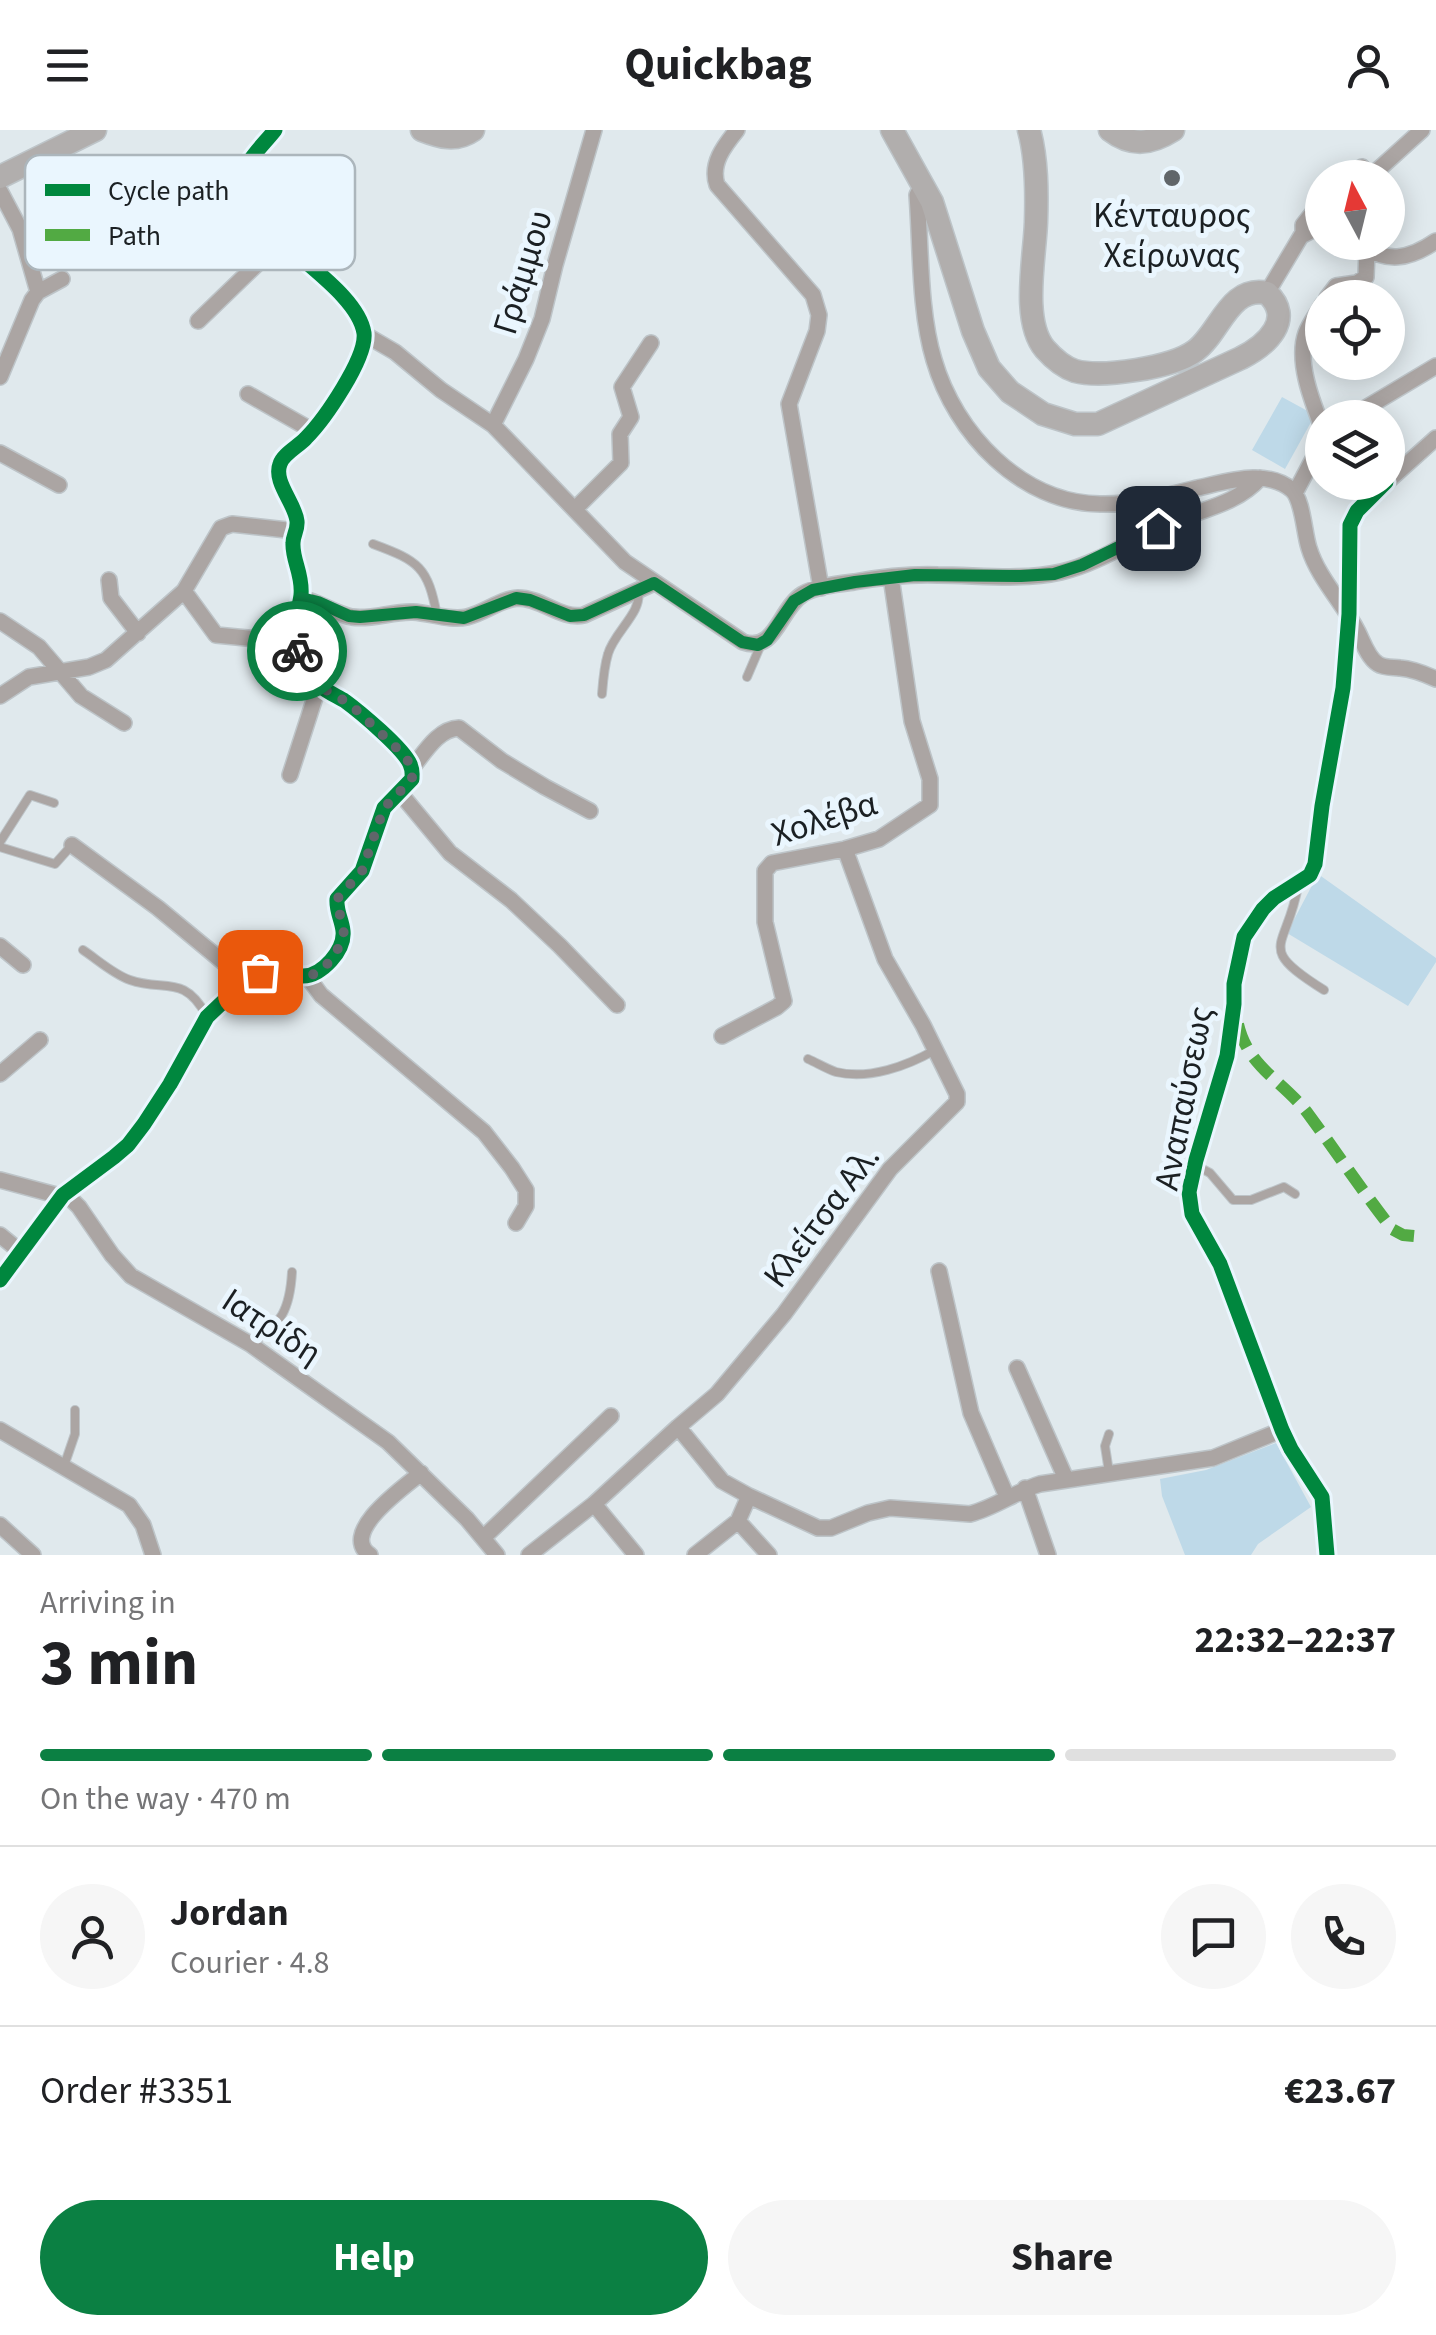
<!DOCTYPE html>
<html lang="en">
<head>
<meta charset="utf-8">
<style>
	:root { --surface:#fff; --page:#f6f6f6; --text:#202124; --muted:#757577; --line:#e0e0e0; --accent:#0b8043 }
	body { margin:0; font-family:"Source Sans 3",sans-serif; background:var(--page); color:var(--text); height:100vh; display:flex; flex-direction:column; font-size:38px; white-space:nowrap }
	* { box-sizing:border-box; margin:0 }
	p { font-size:32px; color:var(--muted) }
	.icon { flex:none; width:55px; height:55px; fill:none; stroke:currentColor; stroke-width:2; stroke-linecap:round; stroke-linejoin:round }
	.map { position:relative; height:1425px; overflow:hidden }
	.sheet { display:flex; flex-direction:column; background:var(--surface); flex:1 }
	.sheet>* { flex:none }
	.needle { width:65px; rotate:353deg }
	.buttons { position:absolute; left:1305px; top:30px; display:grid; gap:20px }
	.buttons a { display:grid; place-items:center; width:100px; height:100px; border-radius:50%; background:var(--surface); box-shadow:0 5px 25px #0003; font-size:50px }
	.pin { position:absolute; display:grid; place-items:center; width:85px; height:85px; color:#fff; margin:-42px; border-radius:20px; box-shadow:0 5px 15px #0006 }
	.courier { position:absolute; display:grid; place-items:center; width:100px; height:100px; margin:-50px; border:8px solid #0b8043; border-radius:50%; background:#fff; color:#222; box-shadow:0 2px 12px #0007 }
	.summary em { font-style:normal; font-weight:700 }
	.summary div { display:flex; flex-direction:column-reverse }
	.summary { display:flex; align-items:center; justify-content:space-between; height:170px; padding:0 40px }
	h1 { font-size:65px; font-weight:700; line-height:75px }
	.bar { display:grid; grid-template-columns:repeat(4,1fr); gap:15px 10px; align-content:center; height:120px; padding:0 40px }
	.bar i { height:12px; border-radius:8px; background:var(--line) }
	.bar .active { background:var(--accent) }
	.bar p { grid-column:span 4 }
	.line { display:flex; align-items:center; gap:25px; padding:0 40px; border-top:2px solid var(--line) }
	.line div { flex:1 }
	.round { display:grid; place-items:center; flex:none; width:105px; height:105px; border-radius:52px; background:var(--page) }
	.button { display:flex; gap:20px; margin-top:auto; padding:20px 40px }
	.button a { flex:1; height:115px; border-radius:60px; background:var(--accent); color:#fff; font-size:40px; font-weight:700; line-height:115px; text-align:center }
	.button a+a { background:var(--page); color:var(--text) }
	header { display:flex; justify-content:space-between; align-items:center; height:130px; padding:0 40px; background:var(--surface); font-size:45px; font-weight:700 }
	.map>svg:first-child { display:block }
	.green { fill:#bed9e8 }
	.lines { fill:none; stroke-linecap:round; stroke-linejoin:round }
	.lane-casing { stroke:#bdc4c8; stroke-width:10 }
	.street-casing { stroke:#bdc4c8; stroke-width:18 }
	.secondary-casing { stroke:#bdc4c8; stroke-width:25 }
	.lane { stroke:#aba5a3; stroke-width:8 }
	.street { stroke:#aba5a3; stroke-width:15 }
	.secondary { stroke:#b1aead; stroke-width:22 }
	.quiet { stroke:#52aa43; stroke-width:12; stroke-dasharray:25 12; stroke-linecap:butt }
	.cycleway-casing { stroke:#eaf6fe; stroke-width:21 }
	.cycleway { stroke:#00873e; stroke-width:15 }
	.done { stroke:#60666a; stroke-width:10; stroke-dasharray:0 18 }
	.route { stroke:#0b8043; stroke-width:12 }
	.poi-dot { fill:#60666a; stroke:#eaf6fe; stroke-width:4 }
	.labels { text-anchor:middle; stroke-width:10; stroke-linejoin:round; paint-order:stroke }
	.poi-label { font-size:35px; fill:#1b2023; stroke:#eaf6fe }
	.street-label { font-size:35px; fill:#1b2023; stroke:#eaf6fe }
	.key { fill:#eaf6fe; stroke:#acb6bc; stroke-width:2.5 }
	.key-label { font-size:28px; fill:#1b2023 }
</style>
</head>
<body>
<header><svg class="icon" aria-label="menu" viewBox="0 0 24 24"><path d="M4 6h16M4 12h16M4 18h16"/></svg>Quickbag<svg class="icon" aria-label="person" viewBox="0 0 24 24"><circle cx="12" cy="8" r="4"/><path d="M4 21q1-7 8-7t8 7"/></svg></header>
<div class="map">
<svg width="1436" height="1425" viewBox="0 0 1436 1425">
	<rect width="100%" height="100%" fill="#e0e9ed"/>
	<path class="green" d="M 1282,267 L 1315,285 L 1285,339 L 1252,320 Z
		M 1318,744 L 1436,828 L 1436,832 L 1408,876 L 1287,803 Z
		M 1276,1313 L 1311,1377 L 1258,1414 L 1251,1425 L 1185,1425 L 1162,1366 L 1160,1349 L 1206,1340 Z"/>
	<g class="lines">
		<defs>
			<path id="lane" d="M 373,414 C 419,431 428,437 437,486
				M 747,547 L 762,512
				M 602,564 C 603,551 604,537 608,524 C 614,502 643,482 638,461
				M 0,712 L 30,665 L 54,673
				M 0,717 L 55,734 L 72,715
				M 1298,756 C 1287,820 1254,816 1324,860
				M 83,820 C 98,830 113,844 130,850 C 164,862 184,844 206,885
				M 808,929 C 817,933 827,939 836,942 C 869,950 907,936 935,920
				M 1195,1035 L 1210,1043 L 1233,1070 L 1251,1070 L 1284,1057 L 1295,1064
				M 250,1214 C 282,1195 290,1178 292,1142
				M 1109,1304 L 1105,1316 L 1109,1342
				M 64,1336 L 75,1304 L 75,1280"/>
			<path id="street" d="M 737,0 C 724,16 710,34 717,55 L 813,165 L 819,185 L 817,201 L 789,274 L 821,458
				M 1348,48 L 1362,37
				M 1369,48 L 1422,0
				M 923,53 L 917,65 C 921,116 919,181 934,230 C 955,303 1021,373 1100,374 C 1133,375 1166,366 1197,358 C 1226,352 1267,338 1292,360 C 1303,370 1304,403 1309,418 C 1318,448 1344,474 1358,502 C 1363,512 1368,528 1378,534 C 1384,538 1393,537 1400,538 C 1413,539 1425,544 1436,549
				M 0,61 L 20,99 L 38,162
				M 1303,105 L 1303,95 L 1322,71
				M 1360,112 C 1385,135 1410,129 1436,111
				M 1267,163 L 1301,106 L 1322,95
				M 1327,168 L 1336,156 L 1357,153 L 1366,147 L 1367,119
				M 1322,175 C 1317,184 1310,193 1306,203 C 1296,231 1312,271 1322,297
				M 198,191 L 282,110
				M 364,204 L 395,222 L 441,260 L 493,295 L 625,432 L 743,512 C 776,523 779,479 803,464 C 817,456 838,454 854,452 C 882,447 911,444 938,445 C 978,445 1021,451 1061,442 C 1101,433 1135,407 1172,392 C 1203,379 1237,374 1260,348
				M 0,247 L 32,170 L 38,162 L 62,149
				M 248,264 L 313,301
				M 1349,288 L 1436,236
				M 493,295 L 526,229 L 542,189 L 555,135 L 594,0
				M 0,323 L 59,355
				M 1388,351 L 1436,308
				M 1295,363 L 1322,312
				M 575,379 L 621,333 L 620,304 L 631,287 L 622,257 L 651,213
				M 109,450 L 111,468 L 138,503
				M 184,461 L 221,398 L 232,394 L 296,401
				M 301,468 C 319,472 335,484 352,487 C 372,490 393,481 413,482 C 431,483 450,491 467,487 C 485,483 500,469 518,468 C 542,468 561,490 584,485 L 654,453
				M 0,491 L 39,517 L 81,566 L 124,593
				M 0,566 L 29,547 L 89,537 L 106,530 L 184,461 L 216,505 L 268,510 L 293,507
				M 412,638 C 425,622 438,599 459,598 L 502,631 L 545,657 L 590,681
				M 290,645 L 319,555
				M 400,663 L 450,723 L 511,770 L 560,816 L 617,875
				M 72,715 L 158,778 L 228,836 L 243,855
				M 0,816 L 23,835
				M 307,846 L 321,865 L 484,1002 L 512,1038 L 526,1060 L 526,1076 L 516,1093
				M 722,906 L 777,877 L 784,871 L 765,792 L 765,741 L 772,733 L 845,719 L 879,709 L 930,675 L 930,649 L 912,591 L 891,447
				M 0,944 L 40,910
				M 0,1050 L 71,1069 L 79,1077 L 112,1125 L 131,1146 L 250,1214 L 388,1312 L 467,1389 L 497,1425
				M 0,1105 L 22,1123
				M 939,1141 L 971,1283 L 1007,1367
				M 0,1150 L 63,1065 L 114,1027 L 128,1015 L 144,994 L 170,954 L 207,887 L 227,868 L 263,840 C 277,839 289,847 303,846 C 322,846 345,820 343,801 C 342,790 336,781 337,769 L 362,741 L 384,678 L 412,649 C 412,642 413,641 410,634 C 403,618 360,582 345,571 C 337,566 327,562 319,555 C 308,547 299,530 295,517 C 289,499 299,483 301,465 C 303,444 292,430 293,413 C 293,405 298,400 297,391 C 295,373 273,352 280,334 C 283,324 299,316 306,308 C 324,290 367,228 364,203 C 359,171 312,139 290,118 C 272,101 256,79 243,58 C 238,36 262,17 275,0
				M 1017,1238 L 1066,1349
				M 678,1297 L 722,1351 L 749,1366 L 818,1398 L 831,1398 L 868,1383 L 890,1378 L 970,1384 C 994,1378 1015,1362 1040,1354 L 1213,1328 L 1282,1300
				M 0,1300 L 129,1375 L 143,1395 L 153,1425
				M 1025,1358 L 1048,1425
				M 594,1374 L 636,1425
				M 738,1391 L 769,1425
				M 0,1395 L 33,1425
				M 483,1408 L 611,1286
				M 370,1425 C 338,1403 404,1357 421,1343
				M 529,1425 L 594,1374 L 678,1297 L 717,1264 L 784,1184 L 890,1039 L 957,972 L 957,964 L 923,895 L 885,829 L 845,719
				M 695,1425 L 738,1391 L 749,1366
				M 1327,1425 L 1322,1367 L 1291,1319 L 1282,1300 L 1220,1134 L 1192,1084 L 1189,1062 L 1196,1030 L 1227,926 L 1234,874 L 1234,854 L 1244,807 L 1263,779 L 1274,768 L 1310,745 L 1315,734 L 1322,676 L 1343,558 L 1349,484 L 1350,395 L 1357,381 L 1386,352"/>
			<path id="secondary" d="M 422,0 C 440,7 456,12 473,0
				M 892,0 L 932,72 L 973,201 L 989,238 L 1010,262 L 1043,284 L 1075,294 L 1098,294 L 1241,228 C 1267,215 1295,189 1267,163 C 1229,155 1220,203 1195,221 C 1172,238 1102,248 1075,241 C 1063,237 1053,228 1045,219 C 1021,191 1035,126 1036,92 C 1037,62 1037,29 1029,0
				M 1110,0 C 1132,17 1151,14 1173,0
				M 0,47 L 95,0"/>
		</defs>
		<use href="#lane" class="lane-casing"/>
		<use href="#street" class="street-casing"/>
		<use href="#secondary" class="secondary-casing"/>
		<use href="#lane" class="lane"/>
		<use href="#street" class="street"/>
		<use href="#secondary" class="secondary"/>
		<path class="quiet" d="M 1238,894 C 1248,938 1284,951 1309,985 C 1337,1023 1363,1062 1392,1099 L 1403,1105 L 1414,1106"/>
		<defs>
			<path id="cycleway" d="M 0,1150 L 63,1065 L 114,1027 L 128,1015 L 144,994 L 170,954 L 207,887 L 227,868 L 263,840 C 277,839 289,847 303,846 C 322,846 345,820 343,801 C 342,790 336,781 337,769 L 362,741 L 384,678 L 412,649 C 412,642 413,641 410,634 C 403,618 360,582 345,571 C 337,566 327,562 319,555 C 308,547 299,530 295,517 C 289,499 299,483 301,465 C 303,444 292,430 293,413 C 293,405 298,400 297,391 C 295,373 273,352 280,334 C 283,324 299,316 306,308 C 324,290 367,228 364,203 C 359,171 312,139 290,118 C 272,101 256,79 243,58 C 238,36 262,17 275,0
				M 1327,1425 L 1322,1367 L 1291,1319 L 1282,1300 L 1220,1134 L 1192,1084 L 1189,1062 L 1196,1030 L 1227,926 L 1234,874 L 1234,854 L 1244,807 L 1263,779 L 1274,768 L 1310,745 L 1315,734 L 1322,676 L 1343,558 L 1349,484 L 1350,395 L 1357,381 L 1386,352"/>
		</defs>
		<use href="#cycleway" class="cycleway-casing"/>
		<use href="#cycleway" class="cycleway"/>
	</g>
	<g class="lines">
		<path class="done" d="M 260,842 C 286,833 308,863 331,829 C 335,823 341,815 343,808 C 346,796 337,782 337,769 L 362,741 L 384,678 L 412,649 L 412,638 L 405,626 L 350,574 L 319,556 L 306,538 L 297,521"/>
		<path class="route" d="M 297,521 L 293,498 L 301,468 L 318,472 L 349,486 L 360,487 L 416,482 L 464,488 L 516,468 L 530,470 L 570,486 L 584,485 L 654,453 L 742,512 L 758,515 L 767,510 L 794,471 L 813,460 L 855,452 L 915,445 L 1021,446 L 1054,444 L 1082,435 L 1158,398"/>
	</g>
	<circle class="poi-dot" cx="1172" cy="48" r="10"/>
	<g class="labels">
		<g class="poi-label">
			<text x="1172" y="97">Κένταυρος<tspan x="1172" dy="40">Χείρωνας</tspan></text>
		</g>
		<g class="street-label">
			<text transform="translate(522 142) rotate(-73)" y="12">Γράμμου</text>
			<text transform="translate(824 688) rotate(-18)" y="12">Χολέβα</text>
			<text transform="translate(1183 968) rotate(-79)" y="12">Αναπαύσεως</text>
			<text transform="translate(821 1086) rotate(-53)" y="12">Κλείτσα Αλ.</text>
			<text transform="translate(272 1196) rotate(33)" y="12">Ιατρίδη</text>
		</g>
	</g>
	<rect x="25" y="25" width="330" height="115" rx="15" class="key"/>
	<rect x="45" y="54" width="45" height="12" fill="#00873e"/>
	<rect x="45" y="99" width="45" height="12" fill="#52aa43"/>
	<g class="key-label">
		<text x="108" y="70">Cycle path</text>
		<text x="108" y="115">Path</text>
	</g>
</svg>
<div class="buttons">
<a><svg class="needle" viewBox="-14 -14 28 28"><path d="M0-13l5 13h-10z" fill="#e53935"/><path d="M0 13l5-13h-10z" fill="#757577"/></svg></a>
<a><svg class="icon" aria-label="locate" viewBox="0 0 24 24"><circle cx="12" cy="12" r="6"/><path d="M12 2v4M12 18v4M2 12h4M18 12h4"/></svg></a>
<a><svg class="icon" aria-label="layers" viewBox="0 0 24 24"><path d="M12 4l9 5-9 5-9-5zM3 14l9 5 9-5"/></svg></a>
</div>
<div class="pin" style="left:260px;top:842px;background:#ea580c"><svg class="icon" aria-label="bag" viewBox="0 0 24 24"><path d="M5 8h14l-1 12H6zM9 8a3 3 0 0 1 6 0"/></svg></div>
<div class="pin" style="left:1158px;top:398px;background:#1f2937"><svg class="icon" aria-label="home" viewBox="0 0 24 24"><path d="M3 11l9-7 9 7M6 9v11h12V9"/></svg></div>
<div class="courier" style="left:297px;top:521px"><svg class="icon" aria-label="bike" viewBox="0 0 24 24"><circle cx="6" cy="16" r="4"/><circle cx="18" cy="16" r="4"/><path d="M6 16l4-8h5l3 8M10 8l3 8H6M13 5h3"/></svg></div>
</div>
<section class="sheet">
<div class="summary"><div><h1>3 min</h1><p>Arriving in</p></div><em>22:32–22:37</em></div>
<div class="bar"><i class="active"></i><i class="active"></i><i class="active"></i><i></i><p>On the way · 470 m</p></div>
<div class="line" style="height:180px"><a class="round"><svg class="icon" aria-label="person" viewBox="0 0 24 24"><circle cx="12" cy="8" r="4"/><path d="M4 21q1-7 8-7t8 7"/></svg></a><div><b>Jordan</b><p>Courier · 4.8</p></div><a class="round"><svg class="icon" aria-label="chat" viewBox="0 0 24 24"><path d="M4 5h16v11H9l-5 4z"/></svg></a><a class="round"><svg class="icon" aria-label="phone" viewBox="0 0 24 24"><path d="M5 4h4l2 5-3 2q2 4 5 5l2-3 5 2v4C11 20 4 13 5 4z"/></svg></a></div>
<div class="line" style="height:130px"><div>Order #3351</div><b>€23.67</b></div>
<div class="button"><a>Help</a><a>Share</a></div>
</section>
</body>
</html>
